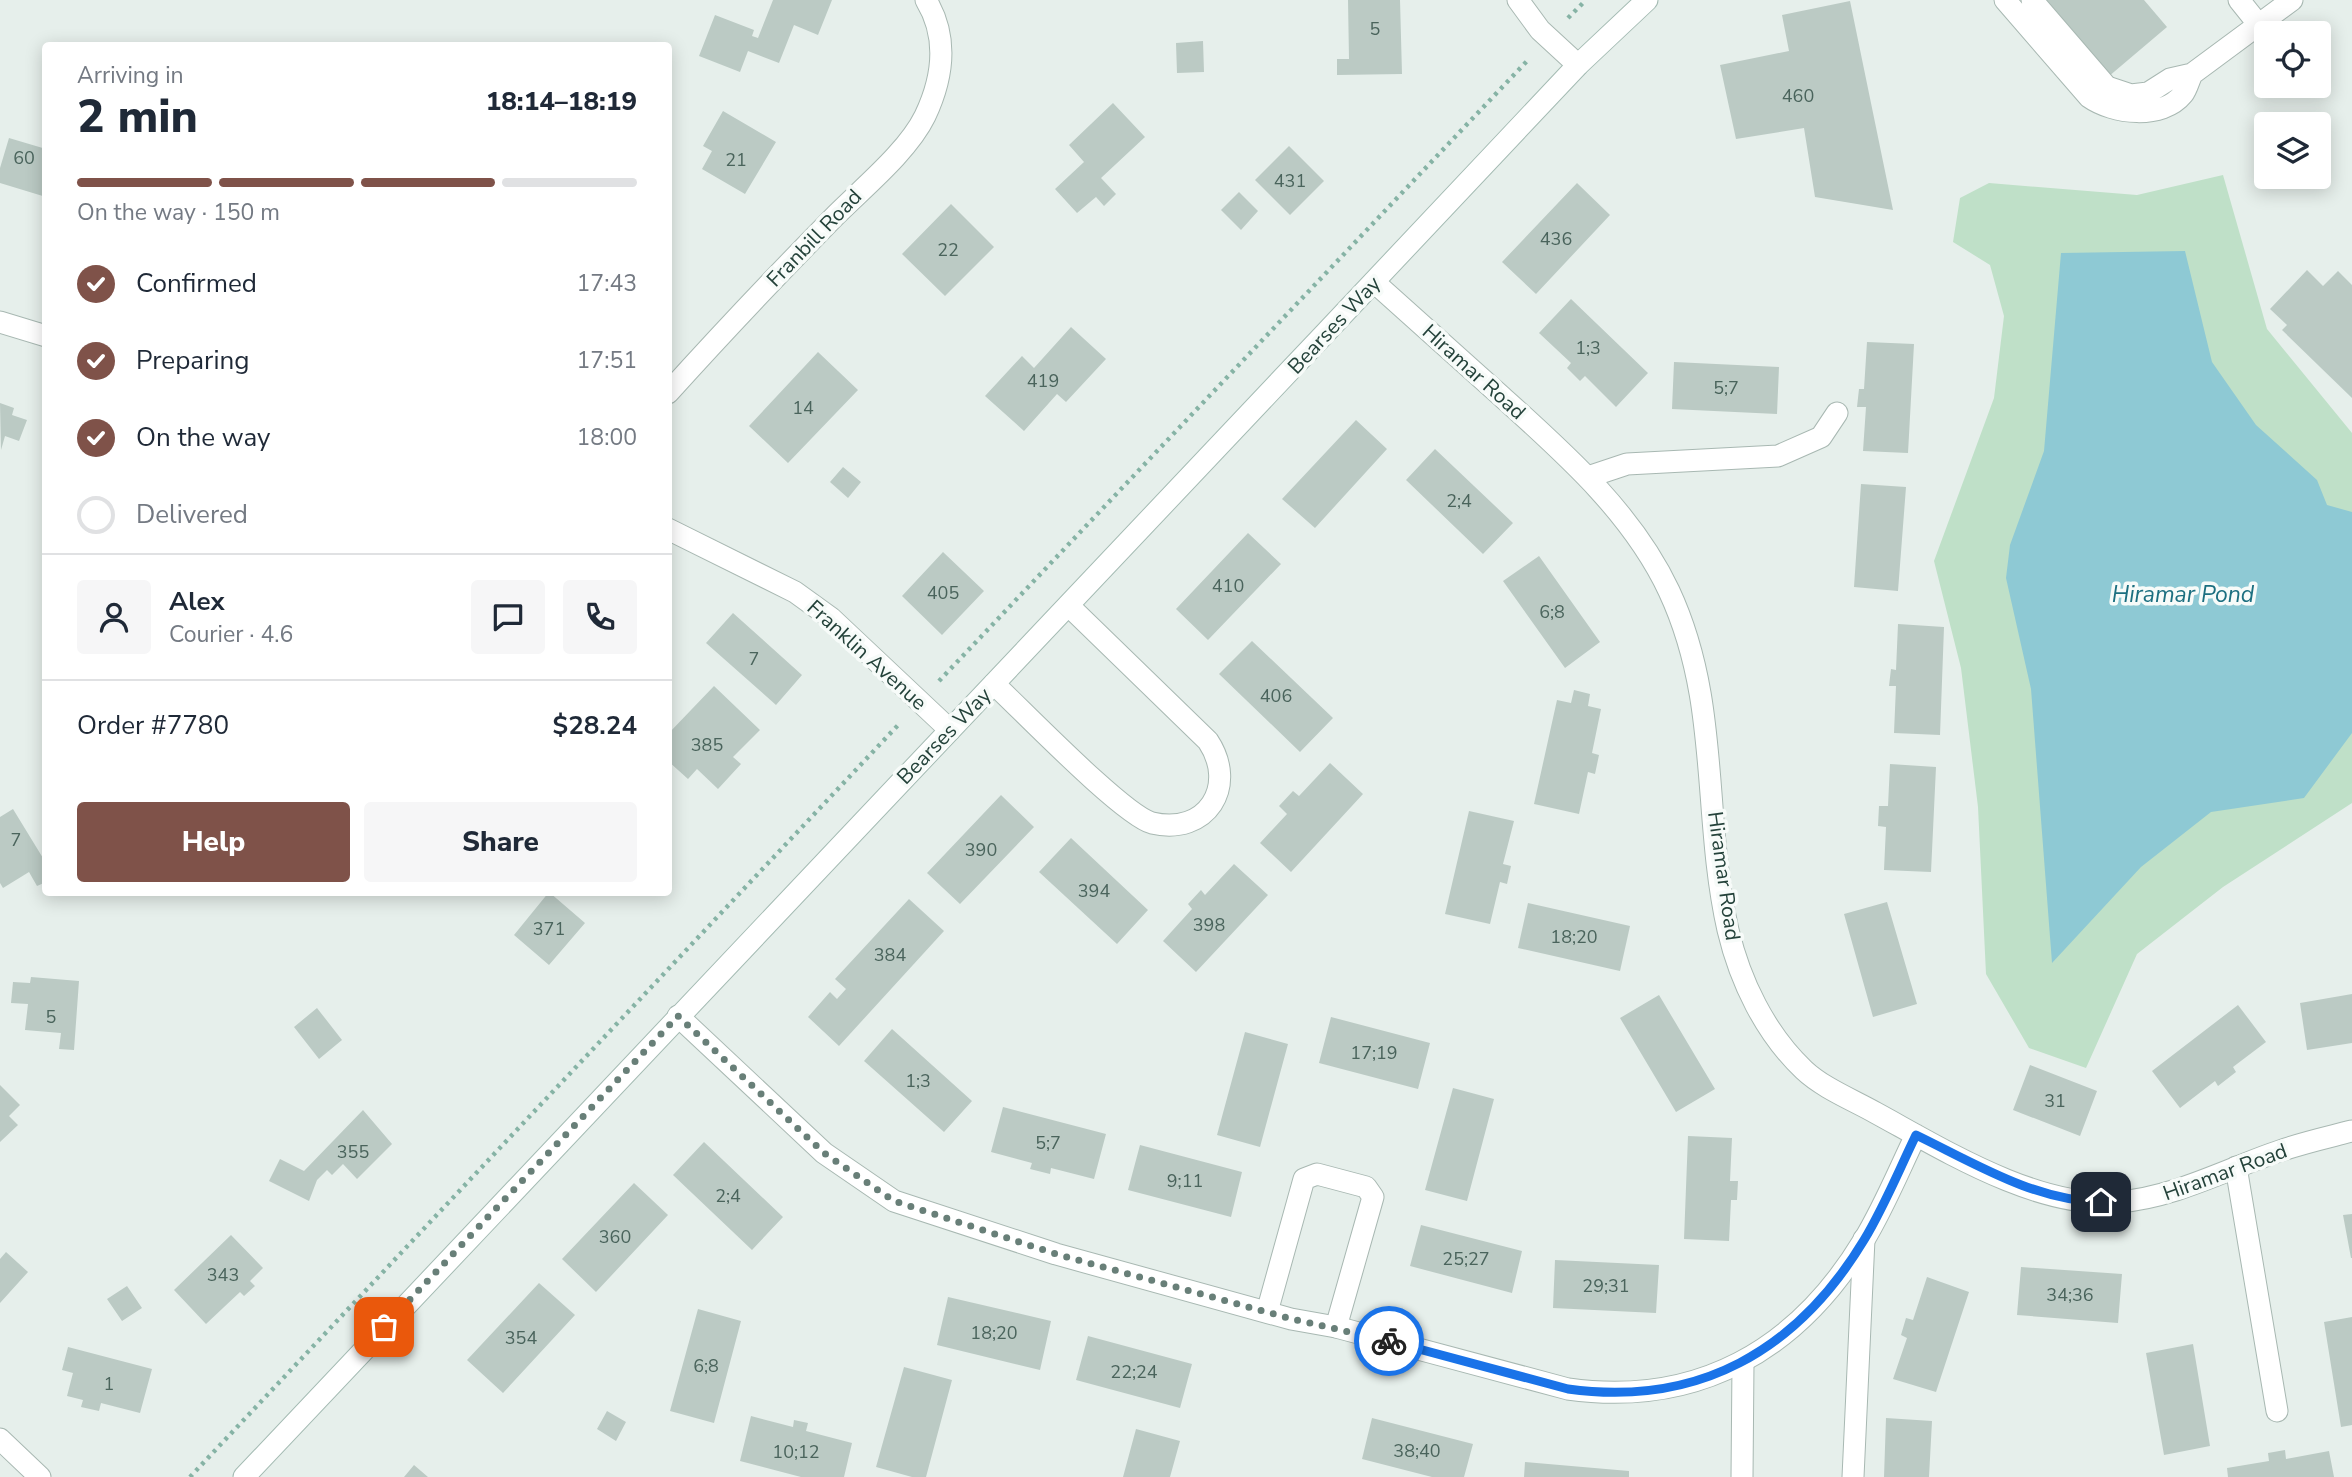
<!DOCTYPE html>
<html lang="en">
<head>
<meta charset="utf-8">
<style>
	:root { --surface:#fff; --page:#f6f6f7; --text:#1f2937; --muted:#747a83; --line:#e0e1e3; --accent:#7f5249 }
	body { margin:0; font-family:"Nunito Sans",sans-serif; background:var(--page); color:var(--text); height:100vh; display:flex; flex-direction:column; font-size:26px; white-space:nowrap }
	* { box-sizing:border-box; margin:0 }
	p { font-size:23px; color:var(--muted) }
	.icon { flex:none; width:38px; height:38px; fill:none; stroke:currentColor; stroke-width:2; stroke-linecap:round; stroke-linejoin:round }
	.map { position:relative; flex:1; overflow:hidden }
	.drawer { position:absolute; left:42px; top:42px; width:630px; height:854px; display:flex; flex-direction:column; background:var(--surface); border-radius:7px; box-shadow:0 4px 18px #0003 }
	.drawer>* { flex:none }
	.fabs { position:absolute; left:2254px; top:21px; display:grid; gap:14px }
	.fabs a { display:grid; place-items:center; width:77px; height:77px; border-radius:7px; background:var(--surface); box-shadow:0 4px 18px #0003; font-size:35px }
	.pin { position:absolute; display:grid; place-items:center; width:60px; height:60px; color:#fff; margin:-30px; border-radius:14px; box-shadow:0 4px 10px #0006 }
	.courier { position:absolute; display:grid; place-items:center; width:70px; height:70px; margin:-35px; border:5px solid #1a73e8; border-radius:50%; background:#fff; color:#222; box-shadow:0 2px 9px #0007 }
	.headline em { font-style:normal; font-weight:800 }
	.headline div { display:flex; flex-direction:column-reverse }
	.headline { display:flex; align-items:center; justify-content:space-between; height:119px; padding:0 35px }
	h1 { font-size:46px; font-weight:800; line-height:52px }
	.bar { display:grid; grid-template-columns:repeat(4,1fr); gap:10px 7px; align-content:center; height:84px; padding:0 35px }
	.bar i { height:9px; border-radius:5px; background:var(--line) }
	.bar .current { background:var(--accent) }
	.bar p { grid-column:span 4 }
	.line { display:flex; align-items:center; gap:18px; padding:0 35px; border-top:2px solid var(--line) }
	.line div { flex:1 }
	.round { display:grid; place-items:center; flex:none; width:74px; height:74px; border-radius:7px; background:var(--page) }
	ol { padding:0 35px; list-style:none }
	li { display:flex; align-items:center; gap:21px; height:77px }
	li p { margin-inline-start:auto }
	li .icon { padding:7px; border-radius:50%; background:var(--accent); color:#fff; stroke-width:4 }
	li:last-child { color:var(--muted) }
	li i { width:38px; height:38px; border:4px solid var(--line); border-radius:50% }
	.cta { display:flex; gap:14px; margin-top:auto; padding:14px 35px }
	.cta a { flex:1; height:80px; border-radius:7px; background:var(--accent); color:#fff; font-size:28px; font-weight:800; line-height:80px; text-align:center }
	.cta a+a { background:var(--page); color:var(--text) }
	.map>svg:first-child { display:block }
	.green { fill:#bfe0c8 }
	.water { fill:#8ec9d4 }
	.building { fill:#bbcac4 }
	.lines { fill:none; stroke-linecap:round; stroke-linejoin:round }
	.lane-casing { stroke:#a8b8b2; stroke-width:23 }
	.street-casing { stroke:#a8b8b2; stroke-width:23 }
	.secondary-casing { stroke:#a4bbb3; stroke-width:23 }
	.path { stroke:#86b3a5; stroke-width:4.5; stroke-dasharray:3.5 5; stroke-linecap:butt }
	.lane { stroke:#fff; stroke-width:21 }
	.street { stroke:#fff; stroke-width:21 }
	.secondary { stroke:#fff; stroke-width:21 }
	.done { stroke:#687f78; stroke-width:7; stroke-dasharray:0 12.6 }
	.route { stroke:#1a73e8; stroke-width:9 }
	.labels { text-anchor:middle; stroke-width:7; stroke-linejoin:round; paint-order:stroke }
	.number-label { font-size:18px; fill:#4a645c }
	.street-label { font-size:21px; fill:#24423a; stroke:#f7fbf9 }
	.water-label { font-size:23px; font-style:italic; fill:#1c6f80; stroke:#f7fbf9 }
</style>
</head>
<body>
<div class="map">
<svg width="2352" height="1477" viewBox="0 0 2352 1477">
	<rect width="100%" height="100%" fill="#e6efeb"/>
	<path class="green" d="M 2223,175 L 2267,329 L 2352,433 L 2352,803 L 2223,887 L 2137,954 L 2086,1068 L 2029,1048 L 1986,974 L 1978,807 L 1961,668 L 1934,561 L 1994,398 L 2004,316 L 1990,265 L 1953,242 L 1960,198 L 1989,183 L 2137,195 Z"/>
	<path class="water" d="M 2185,251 L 2212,362 L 2256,425 L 2317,480 L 2327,505 L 2352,512 L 2352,733 L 2304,798 L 2211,812 L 2141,867 L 2052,963 L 2031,689 L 2006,578 L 2010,545 L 2044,451 L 2061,253 Z"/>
	<path class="building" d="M 773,0 L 832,0 L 818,35 L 794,25 L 779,63 L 748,51 L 740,72 L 699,56 L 715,15 L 754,30 L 752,36 L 758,38 Z
		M 1348,0 L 1400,0 L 1402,74 L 1337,75 L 1337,59 L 1349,59 Z
		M 2043,0 L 2144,0 L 2167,27 L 2108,77 Z
		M 1850,1 L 1893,210 L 1815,197 L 1804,128 L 1736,139 L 1720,65 L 1789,51 L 1782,15 Z
		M 1203,41 L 1204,72 L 1177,73 L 1176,43 Z
		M 1113,103 L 1145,137 L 1101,178 L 1116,194 L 1104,206 L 1096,197 L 1077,213 L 1055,189 L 1084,162 L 1069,145 Z
		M 723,111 L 776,142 L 745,194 L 702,169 L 712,151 L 703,146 Z
		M 9,138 L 46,149 L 46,197 L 0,183 L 0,168 Z
		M 1289,146 L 1324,181 L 1290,215 L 1255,180 Z
		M 1577,183 L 1610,215 L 1536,294 L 1502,262 Z
		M 1239,192 L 1258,211 L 1241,230 L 1221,210 Z
		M 951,204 L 994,247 L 945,296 L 902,254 Z
		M 2307,270 L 2323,286 L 2338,271 L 2352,285 L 2352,398 L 2282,330 L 2287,325 L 2270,309 Z
		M 1571,299 L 1648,373 L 1616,407 L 1585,376 L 1580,381 L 1567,368 L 1571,363 L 1539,333 Z
		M 1071,327 L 1106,359 L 1066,402 L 1057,394 L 1024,431 L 985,396 L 1022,356 L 1034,368 Z
		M 1867,342 L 1914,344 L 1908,453 L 1863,451 L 1866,407 L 1857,407 L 1859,389 L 1864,389 Z
		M 818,352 L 858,390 L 788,463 L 749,426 Z
		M 1674,362 L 1779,367 L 1777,414 L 1672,409 Z
		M 0,403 L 14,408 L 12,415 L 27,420 L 19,441 L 5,436 L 1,450 Z
		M 1356,420 L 1387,449 L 1315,528 L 1282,499 Z
		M 1435,449 L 1513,523 L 1483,554 L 1406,480 Z
		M 843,467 L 861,482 L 848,498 L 830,482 Z
		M 1861,484 L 1906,487 L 1898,591 L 1854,587 Z
		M 1248,533 L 1281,564 L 1208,640 L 1176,609 Z
		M 943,552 L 984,591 L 942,635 L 902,596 Z
		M 1539,556 L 1600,642 L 1565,668 L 1503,581 Z
		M 733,613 L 802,675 L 776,705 L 706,643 Z
		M 1898,624 L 1944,627 L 1940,735 L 1894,733 L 1896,686 L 1889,686 L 1891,669 L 1896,670 Z
		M 1252,641 L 1333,718 L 1300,752 L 1219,674 Z
		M 714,686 L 760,730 L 733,757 L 741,764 L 718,789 L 697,769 L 688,779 L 668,761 L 668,734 Z
		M 1574,690 L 1590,694 L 1588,706 L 1601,709 L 1592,753 L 1599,755 L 1595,774 L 1588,772 L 1579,814 L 1534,804 L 1557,700 L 1571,703 Z
		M 1330,763 L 1363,794 L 1291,872 L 1260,843 L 1287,814 L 1279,806 L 1293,791 L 1299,796 Z
		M 1890,764 L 1936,767 L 1931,872 L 1884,870 L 1886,827 L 1878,826 L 1879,806 L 1888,806 Z
		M 1001,795 L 1034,827 L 960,904 L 927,873 Z
		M 13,809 L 46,863 L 46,882 L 37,886 L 29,872 L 3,888 L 0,883 L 0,817 Z
		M 1469,811 L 1514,821 L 1503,864 L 1511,866 L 1507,884 L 1500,882 L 1490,924 L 1445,914 Z
		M 1071,838 L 1148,910 L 1117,944 L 1039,872 Z
		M 1234,864 L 1268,895 L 1196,972 L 1163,941 L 1192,909 L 1188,904 L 1201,890 L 1205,895 Z
		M 549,892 L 585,923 L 549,965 L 514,935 Z
		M 909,899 L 944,931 L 839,1046 L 808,1017 L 830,992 L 837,999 L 846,989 L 835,979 Z
		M 1887,902 L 1917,1004 L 1873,1017 L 1844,914 Z
		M 1528,903 L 1630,926 L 1620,971 L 1518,948 Z
		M 31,977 L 79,981 L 74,1050 L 59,1049 L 61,1033 L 25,1030 L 28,1004 L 11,1003 L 13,982 L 30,983 Z
		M 2352,994 L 2352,1043 L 2307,1050 L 2300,1003 Z
		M 1659,995 L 1715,1089 L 1676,1112 L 1620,1018 Z
		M 2238,1005 L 2266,1042 L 2233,1067 L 2236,1072 L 2218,1086 L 2215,1081 L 2180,1108 L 2152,1071 Z
		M 317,1008 L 342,1040 L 319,1059 L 294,1027 Z
		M 1331,1017 L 1430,1043 L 1418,1089 L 1319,1063 Z
		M 892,1029 L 972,1101 L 944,1132 L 864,1061 Z
		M 1245,1032 L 1288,1044 L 1260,1147 L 1217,1135 Z
		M 2030,1065 L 2097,1091 L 2080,1136 L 2013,1110 Z
		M 0,1085 L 20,1105 L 9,1116 L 18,1125 L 0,1142 Z
		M 1453,1088 L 1494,1099 L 1467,1201 L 1425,1190 Z
		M 1003,1107 L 1106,1134 L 1094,1179 L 1051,1168 L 1050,1174 L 1030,1169 L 1032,1163 L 991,1152 Z
		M 363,1110 L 392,1144 L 357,1179 L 343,1164 L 332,1175 L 327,1170 L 317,1180 L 309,1201 L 269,1181 L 280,1159 L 304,1171 Z
		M 1688,1136 L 1732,1138 L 1730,1181 L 1738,1181 L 1737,1200 L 1731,1200 L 1729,1241 L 1684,1239 Z
		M 704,1142 L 783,1217 L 752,1250 L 673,1175 Z
		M 1140,1145 L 1242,1172 L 1231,1217 L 1128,1190 Z
		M 634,1183 L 668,1215 L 596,1292 L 562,1259 Z
		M 2352,1214 L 2352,1258 L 2351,1258 L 2343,1215 Z
		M 1421,1225 L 1522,1251 L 1512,1293 L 1410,1266 Z
		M 231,1235 L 263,1268 L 250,1281 L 255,1286 L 244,1296 L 240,1292 L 206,1324 L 174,1290 Z
		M 6,1252 L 28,1272 L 0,1303 L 0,1259 Z
		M 1555,1260 L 1659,1265 L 1656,1313 L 1553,1308 Z
		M 2021,1267 L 2122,1274 L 2118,1323 L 2017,1315 Z
		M 1927,1277 L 1969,1292 L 1936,1392 L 1893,1379 L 1907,1338 L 1901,1335 L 1906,1318 L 1913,1320 Z
		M 539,1283 L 575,1315 L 503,1393 L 467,1360 Z
		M 127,1286 L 142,1308 L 122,1321 L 107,1299 Z
		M 948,1297 L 1051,1321 L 1040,1370 L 937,1345 Z
		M 698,1309 L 741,1321 L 714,1423 L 670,1411 Z
		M 2352,1317 L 2352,1425 L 2341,1427 L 2324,1322 Z
		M 1088,1336 L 1192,1364 L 1180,1408 L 1076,1380 Z
		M 2193,1344 L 2210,1446 L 2164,1455 L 2146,1353 Z
		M 68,1347 L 152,1369 L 140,1413 L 101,1403 L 99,1411 L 81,1407 L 83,1400 L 67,1396 L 73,1373 L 62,1370 Z
		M 904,1367 L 952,1380 L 926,1477 L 912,1477 L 876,1467 Z
		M 607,1411 L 626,1422 L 616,1441 L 597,1429 Z
		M 751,1416 L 793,1427 L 794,1420 L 808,1423 L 806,1431 L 852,1443 L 844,1477 L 801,1477 L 740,1461 Z
		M 1372,1418 L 1473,1444 L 1464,1477 L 1432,1477 L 1362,1459 Z
		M 1886,1418 L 1932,1421 L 1929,1477 L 1884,1477 Z
		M 1136,1429 L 1180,1441 L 1170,1477 L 1123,1477 Z
		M 2285,1450 L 2286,1459 L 2329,1451 L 2334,1477 L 2228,1477 L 2227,1468 L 2269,1461 L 2268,1453 Z
		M 1525,1462 L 1629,1471 L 1629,1477 L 1524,1477 Z
		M 414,1465 L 428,1477 L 404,1477 Z"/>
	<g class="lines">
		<defs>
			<path id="lane" d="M 2005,0 L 2089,97 C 2113,114 2162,120 2183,94 C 2187,89 2189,80 2192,74
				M 2032,0 L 2107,87 L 2131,95 L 2148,93 L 2170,79 L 2192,74 L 2292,0
				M 2239,0 L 2259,25
				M 1588,477 L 1627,464 L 1778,456 L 1821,437 L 1837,413
				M 994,684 C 1023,711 1123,815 1152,823 C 1207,836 1238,786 1208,741 L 1069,606
				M 2236,1167 L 2277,1411
				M 1267,1312 L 1304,1179 L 1317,1174 L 1366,1187 L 1373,1197 L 1336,1327
				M 1742,1477 L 1743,1363
				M 1853,1477 L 1864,1239"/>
			<path id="street" d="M 1518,0 L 1540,30 L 1578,65
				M 1374,282 C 1416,320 1458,357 1500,395 C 1563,452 1632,512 1669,591 C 1721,702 1702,815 1728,930 C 1740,981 1765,1033 1804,1070 C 1823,1088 1853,1100 1876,1113 C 1944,1150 2038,1209 2118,1202 C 2171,1198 2221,1172 2271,1154 C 2297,1144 2325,1138 2352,1131
				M 0,322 L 46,336
				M 668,393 C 723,332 779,273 836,215 C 864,187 908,151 925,116 C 943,78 949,38 926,0
				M 668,529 L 795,592 L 831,618 L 950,730
				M 678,1016 L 824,1153 L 894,1201 L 1056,1254 L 1291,1319 L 1336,1327 L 1568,1389 C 1697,1407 1797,1351 1864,1240 C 1884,1207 1899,1170 1916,1135
				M 0,1439 L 40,1477"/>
			<path id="secondary" d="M 244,1477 C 686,1003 1135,537 1578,65 L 1647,0"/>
		</defs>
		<use href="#lane" class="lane-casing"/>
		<use href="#street" class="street-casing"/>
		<use href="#secondary" class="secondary-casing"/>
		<path class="path" d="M 1568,18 L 1586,0
			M 939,681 L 1528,60
			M 190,1477 L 900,723"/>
		<use href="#lane" class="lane"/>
		<use href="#street" class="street"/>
		<use href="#secondary" class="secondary"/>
	</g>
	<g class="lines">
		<path class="done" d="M 384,1327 L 678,1016 L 824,1153 L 894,1201 L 1056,1254 L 1292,1319 L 1389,1341"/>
		<path class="route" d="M 1389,1341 L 1568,1389 C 1698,1407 1797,1351 1864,1240 C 1884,1207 1899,1170 1916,1135 C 1974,1163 2035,1201 2101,1202"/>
	</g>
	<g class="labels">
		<g class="number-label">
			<text x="1375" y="35">5</text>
			<text x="1798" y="102">460</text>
			<text x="24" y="164">60</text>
			<text x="736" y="166">21</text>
			<text x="1290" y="187">431</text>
			<text x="1556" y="245">436</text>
			<text x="948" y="256">22</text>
			<text x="1588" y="354">1;3</text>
			<text x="1043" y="387">419</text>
			<text x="1726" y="394">5;7</text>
			<text x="803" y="414">14</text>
			<text x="1459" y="507">2;4</text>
			<text x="1228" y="592">410</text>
			<text x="943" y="599">405</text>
			<text x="1552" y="618">6;8</text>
			<text x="754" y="665">7</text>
			<text x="1276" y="702">406</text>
			<text x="707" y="751">385</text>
			<text x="16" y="846">7</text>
			<text x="981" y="856">390</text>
			<text x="1094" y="897">394</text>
			<text x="1209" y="931">398</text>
			<text x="549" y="935">371</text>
			<text x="1574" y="943">18;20</text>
			<text x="890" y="961">384</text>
			<text x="51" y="1023">5</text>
			<text x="1374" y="1059">17;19</text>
			<text x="918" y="1087">1;3</text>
			<text x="2055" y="1107">31</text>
			<text x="1048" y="1149">5;7</text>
			<text x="353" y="1158">355</text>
			<text x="1185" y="1187">9;11</text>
			<text x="728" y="1202">2;4</text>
			<text x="615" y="1243">360</text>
			<text x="1466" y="1265">25;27</text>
			<text x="223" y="1281">343</text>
			<text x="1606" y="1292">29;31</text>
			<text x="2070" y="1301">34;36</text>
			<text x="994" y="1339">18;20</text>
			<text x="521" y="1344">354</text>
			<text x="706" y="1372">6;8</text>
			<text x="1134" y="1378">22;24</text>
			<text x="109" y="1390">1</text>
			<text x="1417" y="1457">38;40</text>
			<text x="796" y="1458">10;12</text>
		</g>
		<g class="street-label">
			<text transform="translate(814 238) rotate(-46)" y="7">Franbill Road</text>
			<text transform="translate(1334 325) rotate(-47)" y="7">Bearses Way</text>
			<text transform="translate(1474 372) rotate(42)" y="7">Hiramar Road</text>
			<text transform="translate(867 655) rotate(42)" y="7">Franklin Avenue</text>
			<text transform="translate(944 736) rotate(-46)" y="7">Bearses Way</text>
			<text transform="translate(1724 876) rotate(82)" y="7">Hiramar Road</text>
			<text transform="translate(2225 1172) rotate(-20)" y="7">Hiramar Road</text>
		</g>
		<g class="water-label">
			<text x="2183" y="602">Hiramar Pond</text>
		</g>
	</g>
</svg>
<div class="fabs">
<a><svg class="icon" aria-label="locate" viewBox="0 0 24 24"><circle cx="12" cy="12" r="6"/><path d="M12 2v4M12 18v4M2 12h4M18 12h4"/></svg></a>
<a><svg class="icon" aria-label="layers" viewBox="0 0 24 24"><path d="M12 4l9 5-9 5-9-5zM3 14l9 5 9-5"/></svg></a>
</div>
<div class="pin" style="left:384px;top:1327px;background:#ea580c"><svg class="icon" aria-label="bag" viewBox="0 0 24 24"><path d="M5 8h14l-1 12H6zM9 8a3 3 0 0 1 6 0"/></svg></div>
<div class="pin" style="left:2101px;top:1202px;background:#1f2937"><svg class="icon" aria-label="home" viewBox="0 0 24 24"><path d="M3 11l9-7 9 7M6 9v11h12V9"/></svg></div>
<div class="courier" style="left:1389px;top:1341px"><svg class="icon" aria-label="bike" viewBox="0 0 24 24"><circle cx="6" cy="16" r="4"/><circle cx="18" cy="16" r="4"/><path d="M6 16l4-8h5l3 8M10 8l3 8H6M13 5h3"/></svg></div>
<section class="drawer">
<div class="headline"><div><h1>2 min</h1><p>Arriving in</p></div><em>18:14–18:19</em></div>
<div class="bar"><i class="current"></i><i class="current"></i><i class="current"></i><i></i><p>On the way · 150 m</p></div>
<ol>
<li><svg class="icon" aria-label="check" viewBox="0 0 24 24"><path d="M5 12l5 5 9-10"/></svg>Confirmed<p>17:43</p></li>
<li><svg class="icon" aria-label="check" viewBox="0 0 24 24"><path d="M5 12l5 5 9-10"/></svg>Preparing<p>17:51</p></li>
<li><svg class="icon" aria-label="check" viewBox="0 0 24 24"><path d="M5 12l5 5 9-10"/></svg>On the way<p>18:00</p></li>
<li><i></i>Delivered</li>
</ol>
<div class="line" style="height:126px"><a class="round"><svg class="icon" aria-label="person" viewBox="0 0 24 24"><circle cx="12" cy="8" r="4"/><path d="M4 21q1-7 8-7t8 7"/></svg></a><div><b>Alex</b><p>Courier · 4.6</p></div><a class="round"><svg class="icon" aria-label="chat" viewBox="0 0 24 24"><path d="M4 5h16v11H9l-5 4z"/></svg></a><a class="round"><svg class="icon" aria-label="phone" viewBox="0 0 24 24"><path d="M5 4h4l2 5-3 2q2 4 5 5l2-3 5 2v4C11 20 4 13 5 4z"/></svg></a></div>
<div class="line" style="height:91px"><div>Order #7780</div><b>$28.24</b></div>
<div class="cta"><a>Help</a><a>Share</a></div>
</section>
</div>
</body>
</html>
